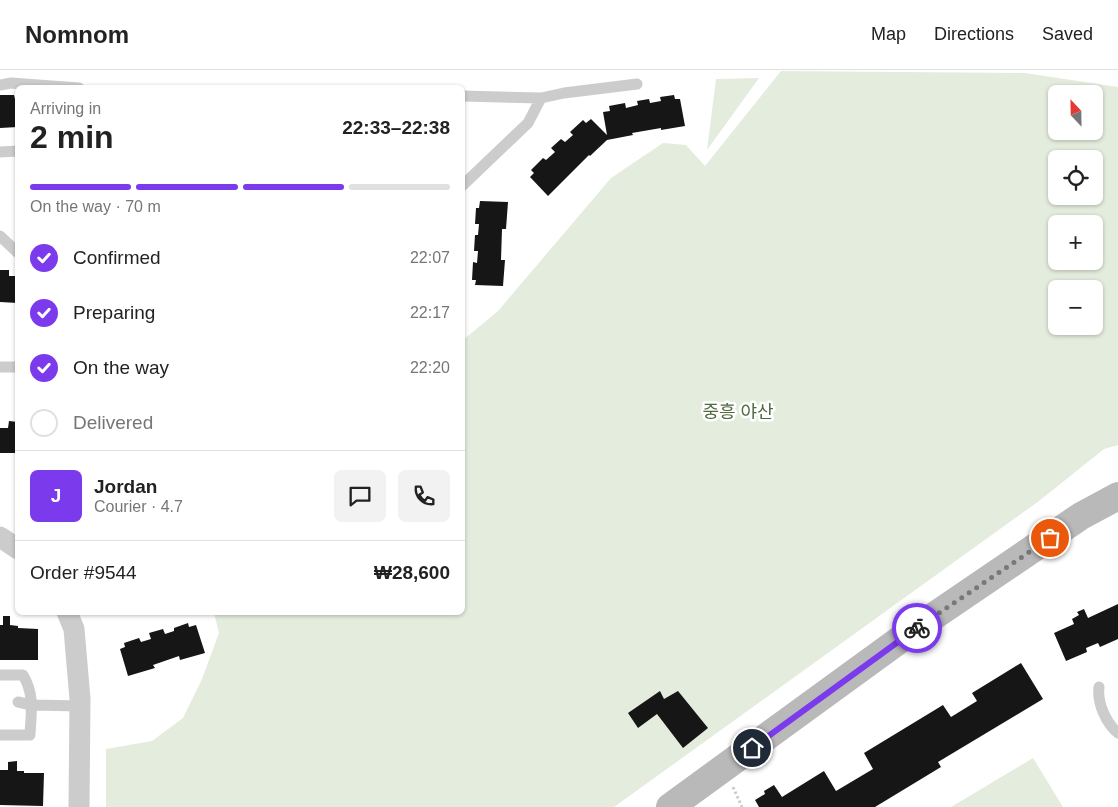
<!DOCTYPE html>
<html lang="en">
<head>
<meta charset="utf-8">
<style>
	:root { --surface:#fff; --page:#f2f2f2; --text:#222; --muted:#767676; --line:#e0e0e0; --accent:#7c3aed }
	body { margin:0; font-family:Helvetica,"Noto Sans KR",sans-serif; background:var(--page); color:var(--text); height:100vh; display:flex; flex-direction:column; font-size:19px; white-space:nowrap }
	* { box-sizing:border-box; margin:0 }
	p { font-size:16px; color:var(--muted) }
	.icon { flex:none; width:28px; height:28px; fill:none; stroke:currentColor; stroke-width:2; stroke-linecap:round; stroke-linejoin:round }
	.map { position:relative; flex:1; overflow:hidden }
	.drawer { position:absolute; left:15px; top:15px; width:450px; height:530px; display:flex; flex-direction:column; background:var(--surface); border-radius:8px; box-shadow:0 1px 4px #0004 }
	.drawer>* { flex:none }
	.needle { width:32px; rotate:338deg }
	.controls { position:absolute; left:1048px; top:15px; display:grid; gap:10px }
	.controls a { display:grid; place-items:center; width:55px; height:55px; border-radius:8px; background:var(--surface); box-shadow:0 1px 4px #0004; font-size:25px }
	.pin { position:absolute; display:grid; place-items:center; width:42px; height:42px; color:#fff; margin:-21px; border:2px solid #fff; border-radius:50%; box-shadow:0 1px 5px #0007 }
	.courier { position:absolute; display:grid; place-items:center; width:50px; height:50px; margin:-25px; border:4px solid #7c3aed; border-radius:50%; background:#fff; color:#222; box-shadow:0 1px 6px #0007 }
	.headline em { font-style:normal; font-weight:700 }
	.headline div { display:flex; flex-direction:column-reverse }
	.headline { display:flex; align-items:center; justify-content:space-between; height:85px; padding:0 15px }
	h1 { font-size:32px; font-weight:700; line-height:38px }
	.bar { display:grid; grid-template-columns:repeat(4,1fr); gap:8px 5px; align-content:center; height:60px; padding:0 15px }
	.bar i { height:6px; border-radius:4px; background:var(--line) }
	.bar .on { background:var(--accent) }
	.bar p { grid-column:span 4 }
	.line { display:flex; align-items:center; gap:12px; padding:0 15px; border-top:1px solid var(--line) }
	.line div { flex:1 }
	.round { display:grid; place-items:center; flex:none; width:52px; height:52px; border-radius:8px; background:var(--page) }
	ol { padding:0 15px; list-style:none }
	li { display:flex; align-items:center; gap:15px; height:55px }
	li p { margin-inline-start:auto }
	li .icon { padding:5px; border-radius:50%; background:var(--accent); color:#fff; stroke-width:4 }
	li:last-child { color:var(--muted) }
	li i { width:28px; height:28px; border:2px solid var(--line); border-radius:50% }
	header { display:flex; align-items:center; gap:30px; box-sizing:border-box; height:70px; padding:0 25px; background:var(--surface); border-bottom:1px solid var(--line) }
	header strong { font-size:24px }
	nav { display:flex; gap:28px; margin-inline-start:auto; font-size:18px }
	.map>svg:first-child { display:block }
	.green { fill:#e4ecdd; fill-rule:evenodd }
	.building { fill:#161616 }
	.lines { fill:none; stroke-linecap:round; stroke-linejoin:round }
	.path { stroke:#ccc; stroke-width:3; stroke-dasharray:2.5 2.5; stroke-linecap:butt }
	.lane { stroke:#ccc; stroke-width:11 }
	.street { stroke:#ccc; stroke-width:21 }
	.secondary { stroke:#b9b9b9; stroke-width:28 }
	.done { stroke:#787878; stroke-width:5; stroke-dasharray:0 9 }
	.route { stroke:#7c3aed; stroke-width:6 }
	.labels { text-anchor:middle; stroke-width:5; stroke-linejoin:round; paint-order:stroke }
	.park-label { font-size:18px; fill:#50693e; stroke:#fff }
</style>
</head>
<body>
<header>
<strong>Nomnom</strong>
<nav><a>Map</a><a>Directions</a><a>Saved</a></nav>
</header>
<div class="map">
<svg width="1118" height="737" viewBox="0 0 1118 737">
	<rect width="100%" height="100%" fill="#fff"/>
	<path class="green" d="M 781,1 L 1025,3 L 1118,17 L 1118,375 L 1104,379 L 1039,431 L 614,737 L 106,737 L 106,679 L 152,671 L 183,648 L 202,609 L 219,563 L 214,543 L 462,542 L 463,270 L 498,241 L 611,108 L 663,73 L 686,75 L 705,96 ZM 1056,24 L 1094,24 L 1094,61 L 1056,61 ZM 1056,89 L 1094,89 L 1094,126 L 1056,126 ZM 1056,154 L 1094,154 L 1094,191 L 1056,191 ZM 1056,219 L 1094,219 L 1094,256 L 1056,256 Z
		M 759,8 L 707,80 L 716,9 Z
		M 1033,688 L 1063,737 L 951,737 Z"/>
	<path class="building" d="M 0,25 L 14,25 L 15,29 L 18,29 L 18,57 L 0,58 Z
		M 674,25 L 675,29 L 680,29 L 685,56 L 661,60 L 661,58 L 632,63 L 633,65 L 607,70 L 590,86 L 589,85 L 548,126 L 530,107 L 534,103 L 531,100 L 543,88 L 546,90 L 555,82 L 551,78 L 561,69 L 565,72 L 573,65 L 570,62 L 583,50 L 586,53 L 591,49 L 607,65 L 603,42 L 610,41 L 609,36 L 625,33 L 626,38 L 638,35 L 637,31 L 649,29 L 650,33 L 661,31 L 660,27 Z
		M 480,131 L 508,132 L 506,159 L 502,159 L 501,190 L 505,190 L 503,216 L 475,215 L 476,210 L 472,210 L 473,192 L 477,193 L 478,181 L 474,181 L 475,165 L 478,165 L 479,154 L 475,154 L 476,138 L 479,138 Z
		M 0,200 L 9,200 L 9,206 L 18,206 L 18,233 L 0,232 Z
		M 9,351 L 18,352 L 18,383 L 0,383 L 0,358 L 8,358 Z
		M 1118,534 L 1118,569 L 1100,577 L 1098,573 L 1086,578 L 1087,582 L 1066,591 L 1054,563 L 1074,554 L 1072,549 L 1079,545 L 1077,542 L 1084,539 L 1088,548 Z
		M 3,546 L 10,546 L 10,555 L 18,556 L 18,558 L 38,559 L 38,590 L 0,590 L 0,555 L 3,555 Z
		M 188,553 L 189,557 L 196,555 L 205,583 L 180,590 L 179,586 L 153,595 L 155,598 L 128,606 L 120,579 L 125,577 L 124,573 L 139,568 L 141,572 L 151,569 L 149,563 L 163,559 L 165,564 L 174,561 L 174,558 Z
		M 1021,593 L 1043,629 L 938,692 L 941,697 L 875,737 L 759,737 L 755,730 L 765,724 L 764,721 L 774,715 L 782,727 L 824,701 L 836,721 L 873,699 L 864,683 L 943,635 L 951,647 L 977,631 L 972,623 Z
		M 660,621 L 664,629 L 678,621 L 708,658 L 683,678 L 657,644 L 638,658 L 628,643 Z
		M 17,691 L 17,701 L 24,701 L 24,703 L 44,703 L 43,736 L 0,735 L 0,700 L 8,700 L 8,692 Z"/>
	<g class="lines">
		<path class="path" d="M 733,717 L 742,737"/>
		<path class="lane" d="M 0,15 L 11,13 L 79,18
			M 462,26 L 541,28 L 564,23 L 637,14
			M 0,82 L 18,81
			M 462,116 L 528,53 L 541,28
			M 0,166 L 18,183
			M 0,297 L 18,297
			M 0,605 L 23,605 C 35,625 31,643 30,665 L 0,665
			M 1099,617 C 1097,633 1106,653 1118,663
			M 18,632 L 32,635 L 80,636"/>
		<path class="street" d="M 0,467 L 18,479
			M 67,542 L 74,559 L 80,629 L 79,737"/>
		<path class="secondary" d="M 670,737 L 909,563 L 1081,446 L 1118,426"/>
	</g>
	<g class="lines">
		<path class="done" d="M 917,558 L 1050,468"/>
		<path class="route" d="M 752,678 L 917,558"/>
	</g>
	<g class="labels">
		<g class="park-label">
			<text x="738" y="348">중흥 야산</text>
		</g>
	</g>
</svg>
<div class="controls">
<a><svg class="needle" viewBox="-14 -14 28 28"><path d="M0-13l5 13h-10z" fill="#e53935"/><path d="M0 13l5-13h-10z" fill="#767676"/></svg></a>
<a><svg class="icon" aria-label="locate" viewBox="0 0 24 24"><circle cx="12" cy="12" r="6"/><path d="M12 2v4M12 18v4M2 12h4M18 12h4"/></svg></a>
<a>+</a>
<a>−</a>
</div>
<div class="pin" style="left:1050px;top:468px;background:#ea580c"><svg class="icon" aria-label="bag" viewBox="0 0 24 24"><path d="M5 8h14l-1 12H6zM9 8a3 3 0 0 1 6 0"/></svg></div>
<div class="pin" style="left:752px;top:678px;background:#1f2937"><svg class="icon" aria-label="home" viewBox="0 0 24 24"><path d="M3 11l9-7 9 7M6 9v11h12V9"/></svg></div>
<div class="courier" style="left:917px;top:558px"><svg class="icon" aria-label="bike" viewBox="0 0 24 24"><circle cx="6" cy="16" r="4"/><circle cx="18" cy="16" r="4"/><path d="M6 16l4-8h5l3 8M10 8l3 8H6M13 5h3"/></svg></div>
<section class="drawer">
<div class="headline"><div><h1>2 min</h1><p>Arriving in</p></div><em>22:33–22:38</em></div>
<div class="bar"><i class="on"></i><i class="on"></i><i class="on"></i><i></i><p>On the way · 70 m</p></div>
<ol>
<li><svg class="icon" aria-label="check" viewBox="0 0 24 24"><path d="M5 12l5 5 9-10"/></svg>Confirmed<p>22:07</p></li>
<li><svg class="icon" aria-label="check" viewBox="0 0 24 24"><path d="M5 12l5 5 9-10"/></svg>Preparing<p>22:17</p></li>
<li><svg class="icon" aria-label="check" viewBox="0 0 24 24"><path d="M5 12l5 5 9-10"/></svg>On the way<p>22:20</p></li>
<li><i></i>Delivered</li>
</ol>
<div class="line" style="height:90px"><b class="round" style="background:var(--accent);color:#fff">J</b><div><b>Jordan</b><p>Courier · 4.7</p></div><a class="round"><svg class="icon" aria-label="chat" viewBox="0 0 24 24"><path d="M4 5h16v11H9l-5 4z"/></svg></a><a class="round"><svg class="icon" aria-label="phone" viewBox="0 0 24 24"><path d="M5 4h4l2 5-3 2q2 4 5 5l2-3 5 2v4C11 20 4 13 5 4z"/></svg></a></div>
<div class="line" style="height:65px"><div>Order #9544</div><b>₩28,600</b></div>
</section>
</div>
</body>
</html>
